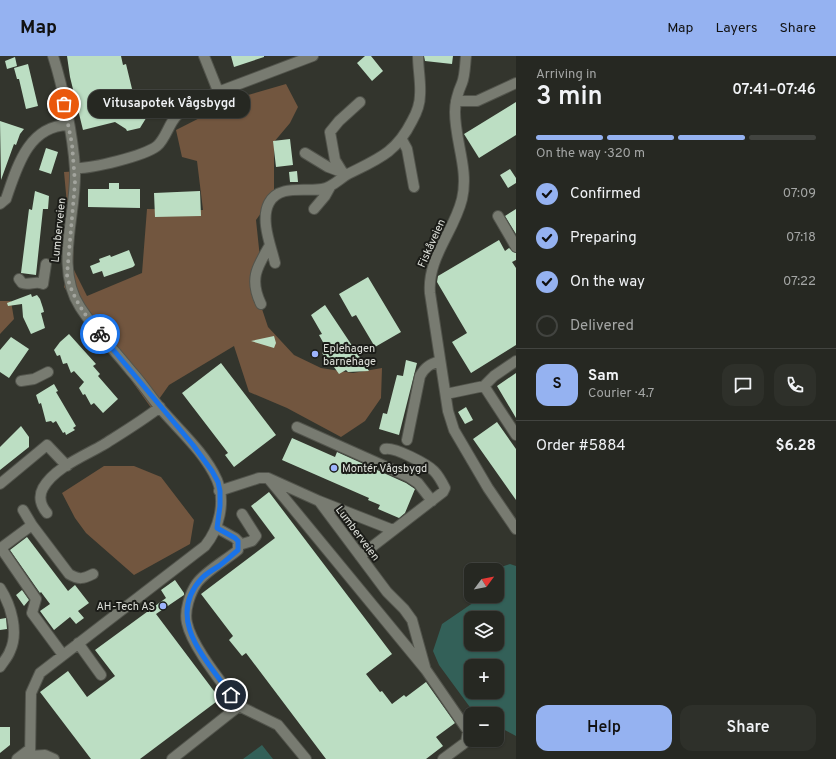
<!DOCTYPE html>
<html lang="en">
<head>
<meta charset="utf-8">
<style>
	:root { --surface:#262822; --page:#2e302a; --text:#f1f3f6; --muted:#a4a6a5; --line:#424440; --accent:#95b2f1 }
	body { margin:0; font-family:Overpass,sans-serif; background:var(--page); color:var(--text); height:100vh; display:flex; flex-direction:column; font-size:15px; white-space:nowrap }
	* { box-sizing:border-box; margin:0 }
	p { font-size:13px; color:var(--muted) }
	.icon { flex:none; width:22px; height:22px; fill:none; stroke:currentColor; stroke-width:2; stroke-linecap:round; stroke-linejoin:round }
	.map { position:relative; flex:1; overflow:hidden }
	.side { display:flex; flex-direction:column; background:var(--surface); width:320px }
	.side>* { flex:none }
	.needle { width:26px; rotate:58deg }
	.fabs { position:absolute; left:464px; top:507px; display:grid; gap:8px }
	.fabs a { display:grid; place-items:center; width:40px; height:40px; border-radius:8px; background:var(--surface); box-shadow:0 1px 3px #0004,0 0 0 1px var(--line); font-size:20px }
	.pin { position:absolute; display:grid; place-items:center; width:34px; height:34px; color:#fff; margin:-17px; border:2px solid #fff; border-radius:50%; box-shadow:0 1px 4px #0007 }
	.courier { position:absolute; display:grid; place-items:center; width:40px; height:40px; margin:-20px; border:3px solid #1a73e8; border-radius:50%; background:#fff; color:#222; box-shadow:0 1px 5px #0007 }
	.bubble { position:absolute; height:28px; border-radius:12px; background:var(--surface); box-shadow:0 1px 3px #0004,0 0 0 1px var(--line); font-size:13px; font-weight:600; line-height:28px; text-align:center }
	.summary em { font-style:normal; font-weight:600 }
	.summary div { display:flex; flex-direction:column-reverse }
	.summary { display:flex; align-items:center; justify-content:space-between; height:68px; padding:0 20px }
	h1 { font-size:26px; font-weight:600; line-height:30px }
	.bar { display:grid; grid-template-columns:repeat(4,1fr); gap:6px 4px; align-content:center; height:48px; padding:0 20px }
	.bar i { height:5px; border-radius:3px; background:var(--line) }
	.bar .on { background:var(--accent) }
	.bar p { grid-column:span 4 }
	.line { display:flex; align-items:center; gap:10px; padding:0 20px; border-top:1px solid var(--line) }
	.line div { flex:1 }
	.round { display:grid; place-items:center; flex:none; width:42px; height:42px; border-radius:12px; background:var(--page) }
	ol { padding:0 20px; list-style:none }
	li { display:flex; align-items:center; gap:12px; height:44px }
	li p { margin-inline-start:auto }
	li .icon { padding:4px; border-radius:50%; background:var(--accent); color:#111; stroke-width:4 }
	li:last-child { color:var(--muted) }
	li i { width:22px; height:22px; border:2px solid var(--line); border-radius:50% }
	.action { display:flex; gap:8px; margin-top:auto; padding:8px 20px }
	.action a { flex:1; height:46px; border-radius:12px; background:var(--accent); color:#111; font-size:16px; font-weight:600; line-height:46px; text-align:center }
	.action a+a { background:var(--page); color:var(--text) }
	header { display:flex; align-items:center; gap:24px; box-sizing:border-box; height:56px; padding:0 20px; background:var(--accent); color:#111 }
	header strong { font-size:19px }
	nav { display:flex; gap:22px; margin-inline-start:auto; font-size:14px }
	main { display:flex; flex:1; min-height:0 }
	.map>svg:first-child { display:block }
	.forest { fill:#72563f }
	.water { fill:#336058; fill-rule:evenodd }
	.building { fill:#bcdec3 }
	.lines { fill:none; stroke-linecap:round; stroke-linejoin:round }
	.minor-casing { stroke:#52544c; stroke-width:12 }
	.minor { stroke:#787b71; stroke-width:10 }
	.done { stroke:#a2a49d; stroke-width:4; stroke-dasharray:0 7.2 }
	.route { stroke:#1a73e8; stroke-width:5 }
	.poi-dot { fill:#9db4fd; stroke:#1b1c18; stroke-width:1.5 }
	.labels { text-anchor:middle; stroke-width:4; stroke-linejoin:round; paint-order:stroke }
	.street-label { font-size:11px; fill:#dee0da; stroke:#1b1c18 }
	.poi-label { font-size:11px; fill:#dee0da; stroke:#1b1c18; text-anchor:start }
</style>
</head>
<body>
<header>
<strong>Map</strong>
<nav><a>Map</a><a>Layers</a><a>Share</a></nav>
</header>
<main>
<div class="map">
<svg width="516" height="703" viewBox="0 0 516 703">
	<rect width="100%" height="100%" fill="#33352d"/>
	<path class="forest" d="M 286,28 L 298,51 L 290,67 L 274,86 L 274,139 L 256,164 L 260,202 L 257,238 L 268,271 L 294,299 L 321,312 L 353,317 L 382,312 L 381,342 L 365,365 L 341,381 L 287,352 L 249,336 L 234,290 L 169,329 L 152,353 L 64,231 L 72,202 L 64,116 L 80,115 L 75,122 L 73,212 L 87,240 L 142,217 L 147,153 L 203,154 L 197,105 L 182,101 L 176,74 L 241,41 Z
		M 0,245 L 11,245 L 14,263 L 0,278 Z
		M 104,410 L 134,410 L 161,421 L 194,464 L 190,488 L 134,519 L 86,477 L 75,462 L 62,437 Z"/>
	<path class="water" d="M 510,508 L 516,510 L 516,680 L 497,670 L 497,658 L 478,658 L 472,654 L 439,609 L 433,595 L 442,568 L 483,540 L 497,540 L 497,514 L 492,514 ZM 471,562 L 497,562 L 497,588 L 471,588 ZM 471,610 L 497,610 L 497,636 L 471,636 Z
		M 262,689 L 273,703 L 243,703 Z"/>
	<path class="building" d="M 67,0 L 121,0 L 123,9 L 126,8 L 133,37 L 145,44 L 148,59 L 140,72 L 127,75 L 126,73 L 115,66 L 83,74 L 70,21 Z
		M 231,0 L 264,0 L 264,1 L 234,11 Z
		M 365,0 L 371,0 L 383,15 L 372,25 L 357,7 Z
		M 424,0 L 453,0 L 452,8 L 425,5 Z
		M 15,1 L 17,10 L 7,13 L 5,5 Z
		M 28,8 L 38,50 L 26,53 L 19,23 L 17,23 L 14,12 Z
		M 516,46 L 516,79 L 479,102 L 464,78 Z
		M 0,65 L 24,73 L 20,78 L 16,89 L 14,88 L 1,124 Z
		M 290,83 L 293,109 L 276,111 L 273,85 Z
		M 46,92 L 58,96 L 51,118 L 39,114 Z
		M 510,113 L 516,122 L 516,127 L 508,132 L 500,119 Z
		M 297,115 L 298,126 L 290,126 L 289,116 Z
		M 109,127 L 119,127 L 119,133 L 140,133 L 140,152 L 88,151 L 88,133 L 109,133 Z
		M 35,135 L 49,140 L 48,153 L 43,153 L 36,219 L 21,217 L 29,153 L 32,154 Z
		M 200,135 L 201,160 L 155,161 L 154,137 Z
		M 516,153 L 516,178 L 505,160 Z
		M 499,184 L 505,195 L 509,192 L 516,197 L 516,204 L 512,206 L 516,212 L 516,289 L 471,317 L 452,286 L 467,277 L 437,226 L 438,220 Z
		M 129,194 L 135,209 L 133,211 L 104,221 L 102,215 L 93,218 L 90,210 L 100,206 L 99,203 L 110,199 L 111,201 Z
		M 368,221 L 401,276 L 375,291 L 356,259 L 352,261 L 339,238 Z
		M 31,238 L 32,241 L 37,239 L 40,243 L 43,252 L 44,256 L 41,257 L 45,272 L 31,278 L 23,261 L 22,248 L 8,250 L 7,247 Z
		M 325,249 L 369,315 L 348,316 L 346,314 L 339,318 L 334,311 L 343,304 L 325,301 L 322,297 L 324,288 L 319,279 L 322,278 L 311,259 Z
		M 69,278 L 96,308 L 93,310 L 100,318 L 98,320 L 118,343 L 103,357 L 94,347 L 91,349 L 85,338 L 83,339 L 79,332 L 84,326 L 74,315 L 71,317 L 67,307 L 63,308 L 60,299 L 57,300 L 54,294 L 60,286 Z
		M 274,280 L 276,287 L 274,292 L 251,285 Z
		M 11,281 L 29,293 L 9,322 L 0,316 L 0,294 Z
		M 406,304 L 417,307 L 399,379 L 379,373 L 383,357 L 387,358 L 397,319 L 403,320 Z
		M 221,307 L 276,379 L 234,411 L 225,399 L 228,397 L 182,337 Z
		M 516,317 L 516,362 L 497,330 Z
		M 54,328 L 58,335 L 56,336 L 76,370 L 73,372 L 75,374 L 66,379 L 65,376 L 63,377 L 56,365 L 53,367 L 51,365 L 46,366 L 41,347 L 39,348 L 36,339 Z
		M 466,351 L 473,364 L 465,368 L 458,356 Z
		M 497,366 L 516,393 L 516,444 L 473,383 Z
		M 21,370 L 29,381 L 29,391 L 0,414 L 0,391 Z
		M 292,382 L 335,401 L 337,396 L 406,427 L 415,433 L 405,457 L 399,462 L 378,453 L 380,449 L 368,444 L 369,442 L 282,404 Z
		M 269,436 L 392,598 L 366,618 L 380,636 L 382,635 L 392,648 L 404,639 L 406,641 L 426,626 L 455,667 L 436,681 L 443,690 L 426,703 L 326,703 L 246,597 L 242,600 L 229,584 L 233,580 L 201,538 L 275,482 L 251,450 Z
		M 27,481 L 68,535 L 75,529 L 89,547 L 78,555 L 84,562 L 76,568 L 70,561 L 54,574 L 40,555 L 50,548 L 41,536 L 40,537 L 10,494 Z
		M 175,524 L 184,537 L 184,539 L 156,558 L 220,643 L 140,703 L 91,703 L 40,636 L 68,615 L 87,641 L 115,620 L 95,594 L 166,542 L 161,534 Z
		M 22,534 L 29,544 L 24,550 L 16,539 Z
		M 6,562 L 7,573 L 0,574 L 0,563 Z
		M 0,671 L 10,671 L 10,689 L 0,697 Z"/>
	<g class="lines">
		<defs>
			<path id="minor" d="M 204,0 L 218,35
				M 466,0 C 465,8 465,20 462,27 C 458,36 455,45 455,56 C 455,86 469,113 462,143 C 454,176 427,202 430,237 L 448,355 L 454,374 L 488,432 L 516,473
				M 456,45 L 477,45 L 516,27
				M 402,84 L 407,93 L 414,131
				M 305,97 L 328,111 L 344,117
				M 75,112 C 91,113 144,100 157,90 C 164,84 167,74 172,66 C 177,57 186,51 194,45 L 313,0
				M 343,117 L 335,104 L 330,76 L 339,65 L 360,46
				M 0,148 L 6,143 C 17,111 28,70 68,69
				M 314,153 L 325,140 L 330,131
				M 498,160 L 516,191
				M 275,207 C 271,190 260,164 269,147 C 279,128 305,136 322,133 C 333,131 339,123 348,118 C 378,103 396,97 412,65 C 416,58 420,48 420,39 C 421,26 418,13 418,0
				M 19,223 L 22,227 C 29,230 36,224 43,228 L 46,208
				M 261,248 C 249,223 257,211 270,189
				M 21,325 L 34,323 L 48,316
				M 484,330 L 516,379
				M 446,338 L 484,330 L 494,320 L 516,305
				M 297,371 L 409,421 L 418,427 L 432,445
				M 407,384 L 420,320 C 425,311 430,308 440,305
				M 268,422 L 426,614 L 468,675 L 466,686 L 443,703
				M 0,428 L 47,389 L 67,410
				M 219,435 L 259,422 L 268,422 L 319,445 L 387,536 L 404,553 L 412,564 L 425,611
				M 319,445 L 393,474
				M 23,454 L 32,469 L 69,518 C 79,524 83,523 93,518
				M 47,457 C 41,450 38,441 43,432 C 54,412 84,400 103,389 C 122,377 142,365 160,351
				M 32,469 L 1,492 L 36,543 L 32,557 L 63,599
				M 217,472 L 235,482 L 238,485 L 238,494 C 226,504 206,515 197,527 C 190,537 184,555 187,567 C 192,591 224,629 239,650
				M 239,489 L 252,485 L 256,480 L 242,458
				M 360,500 L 443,436 L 445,432 C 442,426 439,420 434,415 C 427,408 395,391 385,393
				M 0,532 C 11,549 19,576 10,595 C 8,601 3,606 0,611
				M 78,587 L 101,619
				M 30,700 L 45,699 L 54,703
				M 17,703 L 30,693
				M 30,703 L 31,637 L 40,617 L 205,490 C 219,473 226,446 217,424 C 205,397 180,375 161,353 C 151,341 142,327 131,315 C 114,294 95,274 80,251 C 54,211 77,158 75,113 C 73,80 63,31 53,0
				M 172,703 L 239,650 L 278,669 L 306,703"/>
		</defs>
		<use href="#minor" class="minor-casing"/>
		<use href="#minor" class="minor"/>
	</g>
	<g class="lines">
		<path class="done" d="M 64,48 L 72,88 L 75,127 L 67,219 C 72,242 86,260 100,278"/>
		<path class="route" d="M 100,278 L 193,389 L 212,415 L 218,426 L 220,435 L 220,450 L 217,472 L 235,482 L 238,485 L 238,494 C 232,499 226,505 219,510 C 214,513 207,517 202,522 C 164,563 207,604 231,639"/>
	</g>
	<g class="poi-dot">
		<circle cx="315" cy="298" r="4"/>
		<circle cx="334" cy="412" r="4"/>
		<circle cx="163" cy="550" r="4"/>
	</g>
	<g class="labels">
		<g class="street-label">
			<text transform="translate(58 174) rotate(-84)" y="4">Lumberveien</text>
			<text transform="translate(431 187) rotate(-66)" y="4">Fiskåveien</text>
			<text transform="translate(358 477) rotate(53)" y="4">Lumberveien</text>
		</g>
		<g class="poi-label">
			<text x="323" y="296">Eplehagen<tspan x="323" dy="13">barnehage</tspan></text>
			<text x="342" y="416">Montér Vågsbygd</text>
			<text x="155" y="554" text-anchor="end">AH-Tech AS</text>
		</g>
	</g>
</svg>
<div class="fabs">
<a><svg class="needle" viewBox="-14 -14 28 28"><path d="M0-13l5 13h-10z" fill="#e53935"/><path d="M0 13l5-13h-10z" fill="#a4a6a5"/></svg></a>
<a><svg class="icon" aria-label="layers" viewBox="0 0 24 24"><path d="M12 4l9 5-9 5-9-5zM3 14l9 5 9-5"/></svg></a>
<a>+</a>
<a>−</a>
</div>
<div class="pin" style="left:64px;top:48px;background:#ea580c"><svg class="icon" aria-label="bag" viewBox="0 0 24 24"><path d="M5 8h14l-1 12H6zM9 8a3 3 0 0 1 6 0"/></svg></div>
<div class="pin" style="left:231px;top:639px;background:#1f2937"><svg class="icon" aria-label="home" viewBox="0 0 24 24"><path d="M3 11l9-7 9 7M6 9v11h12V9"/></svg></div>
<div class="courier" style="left:100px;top:278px"><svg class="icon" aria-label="bike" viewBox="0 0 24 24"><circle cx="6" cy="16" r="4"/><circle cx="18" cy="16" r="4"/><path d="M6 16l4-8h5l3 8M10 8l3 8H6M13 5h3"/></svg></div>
<div class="bubble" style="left:88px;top:34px;width:162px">Vitusapotek Vågsbygd</div>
</div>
<section class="side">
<div class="summary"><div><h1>3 min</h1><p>Arriving in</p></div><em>07:41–07:46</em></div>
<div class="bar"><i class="on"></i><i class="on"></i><i class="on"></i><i></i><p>On the way · 320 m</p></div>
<ol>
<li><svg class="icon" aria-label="check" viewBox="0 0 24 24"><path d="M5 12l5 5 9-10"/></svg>Confirmed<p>07:09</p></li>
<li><svg class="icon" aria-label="check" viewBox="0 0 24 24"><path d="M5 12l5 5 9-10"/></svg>Preparing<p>07:18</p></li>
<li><svg class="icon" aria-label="check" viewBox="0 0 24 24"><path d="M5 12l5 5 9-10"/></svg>On the way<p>07:22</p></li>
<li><i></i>Delivered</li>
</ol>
<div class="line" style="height:72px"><b class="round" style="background:var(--accent);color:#111">S</b><div><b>Sam</b><p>Courier · 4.7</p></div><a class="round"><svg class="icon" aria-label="chat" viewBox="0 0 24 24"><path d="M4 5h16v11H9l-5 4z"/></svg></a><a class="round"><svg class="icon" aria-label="phone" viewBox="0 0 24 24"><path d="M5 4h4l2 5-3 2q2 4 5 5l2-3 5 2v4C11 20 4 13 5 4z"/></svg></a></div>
<div class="line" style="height:52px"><div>Order #5884</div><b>$6.28</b></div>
<div class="action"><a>Help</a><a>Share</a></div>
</section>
</main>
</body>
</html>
